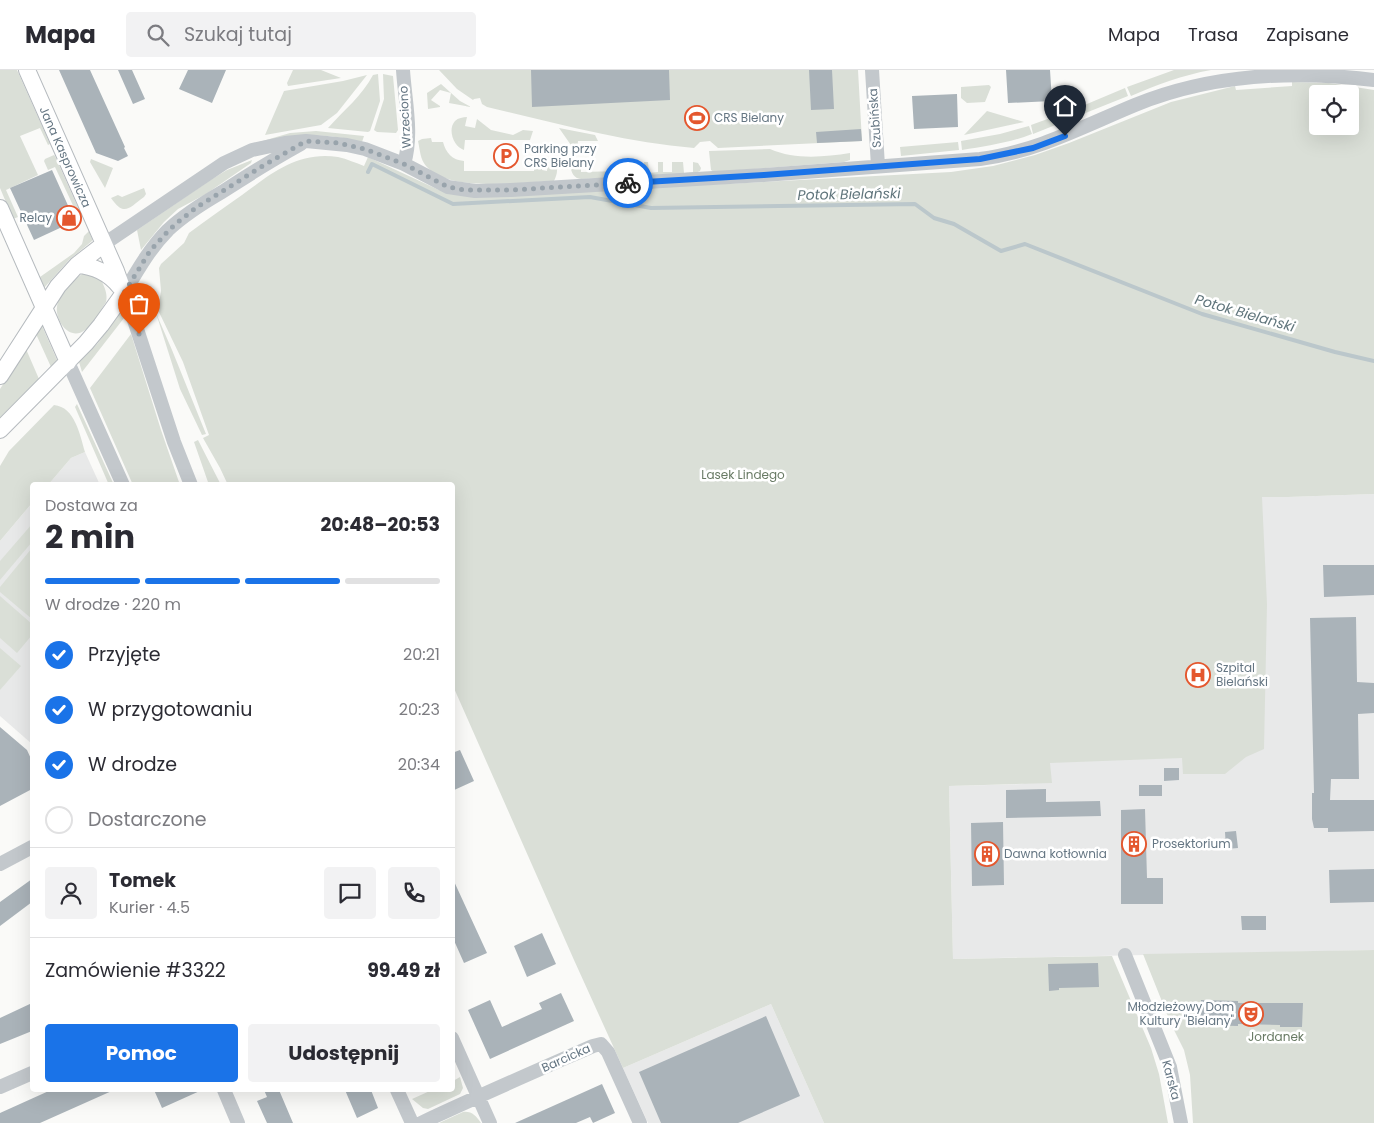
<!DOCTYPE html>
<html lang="pl">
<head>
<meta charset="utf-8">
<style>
	:root { --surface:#fff; --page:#f2f2f3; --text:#2b2b33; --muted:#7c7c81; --line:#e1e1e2; --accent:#1a73e8 }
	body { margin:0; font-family:Poppins,sans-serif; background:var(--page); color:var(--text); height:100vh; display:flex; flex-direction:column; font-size:19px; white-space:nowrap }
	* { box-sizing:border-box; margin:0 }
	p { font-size:16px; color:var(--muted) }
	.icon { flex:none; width:28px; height:28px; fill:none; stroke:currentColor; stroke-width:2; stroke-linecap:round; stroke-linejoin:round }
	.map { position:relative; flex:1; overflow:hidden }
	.details { position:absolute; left:30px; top:412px; width:425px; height:610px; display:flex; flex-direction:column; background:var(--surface); border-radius:5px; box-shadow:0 5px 20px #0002 }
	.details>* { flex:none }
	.controls { position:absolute; left:1309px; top:15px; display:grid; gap:10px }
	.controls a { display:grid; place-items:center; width:50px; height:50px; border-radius:5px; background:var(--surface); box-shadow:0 5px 20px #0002; font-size:25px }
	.pin { position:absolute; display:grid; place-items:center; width:42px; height:42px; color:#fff; margin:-51px -21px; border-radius:50% 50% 50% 0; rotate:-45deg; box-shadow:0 0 5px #0007 }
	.pin .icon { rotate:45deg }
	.courier { position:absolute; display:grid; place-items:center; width:50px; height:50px; margin:-25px; border:4px solid #1a73e8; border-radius:50%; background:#fff; color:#222; box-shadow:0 1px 6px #0007 }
	.summary em { font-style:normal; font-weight:700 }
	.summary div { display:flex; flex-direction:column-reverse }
	.summary { display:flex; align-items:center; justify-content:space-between; height:85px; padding:0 15px }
	h1 { font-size:32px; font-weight:700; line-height:38px }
	.bar { display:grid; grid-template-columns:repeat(4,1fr); gap:8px 5px; align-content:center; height:60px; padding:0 15px }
	.bar i { height:6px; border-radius:4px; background:var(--line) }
	.bar .on { background:var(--accent) }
	.bar p { grid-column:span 4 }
	.line { display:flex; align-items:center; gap:12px; padding:0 15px; border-top:1px solid var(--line) }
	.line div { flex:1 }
	.round { display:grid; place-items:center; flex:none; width:52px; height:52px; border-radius:5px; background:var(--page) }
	ol { padding:0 15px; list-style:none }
	li { display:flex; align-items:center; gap:15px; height:55px }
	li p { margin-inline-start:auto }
	li .icon { padding:5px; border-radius:50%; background:var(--accent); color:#fff; stroke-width:4 }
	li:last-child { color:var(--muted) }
	li i { width:28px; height:28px; border:2px solid var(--line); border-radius:50% }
	.cta { display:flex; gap:10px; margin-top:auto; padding:10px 15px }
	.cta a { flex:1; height:58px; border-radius:5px; background:var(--accent); color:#fff; font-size:20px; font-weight:700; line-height:58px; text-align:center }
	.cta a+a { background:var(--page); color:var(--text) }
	header { display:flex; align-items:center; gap:30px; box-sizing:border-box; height:70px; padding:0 25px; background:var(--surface); border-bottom:1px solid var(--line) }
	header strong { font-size:24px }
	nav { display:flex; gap:28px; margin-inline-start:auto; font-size:18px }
	.search { width:350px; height:45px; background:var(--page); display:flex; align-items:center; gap:12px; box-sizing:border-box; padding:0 18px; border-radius:5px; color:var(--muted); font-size:19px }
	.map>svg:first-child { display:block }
	.built { fill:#e8e9e9 }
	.green { fill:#dadfd7; fill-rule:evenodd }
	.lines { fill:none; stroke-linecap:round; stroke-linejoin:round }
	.stream { stroke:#bbc7cb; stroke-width:4 }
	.building { fill:#aab3b9 }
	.major-casing { stroke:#b5babe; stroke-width:18 }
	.minor { stroke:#c3c8cc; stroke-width:14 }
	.major { stroke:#fff; stroke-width:16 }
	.done { stroke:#99a4ac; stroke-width:5; stroke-dasharray:0 9 }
	.route { stroke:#1a73e8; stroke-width:6 }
	.labels { text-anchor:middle; stroke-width:5; stroke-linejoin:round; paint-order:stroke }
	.street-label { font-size:12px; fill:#657683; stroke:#fff }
	.poi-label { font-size:12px; fill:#657683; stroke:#fff; text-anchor:start }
	.park-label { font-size:12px; fill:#687a64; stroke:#fff }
	.water-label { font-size:14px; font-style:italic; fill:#60757c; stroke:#fff }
</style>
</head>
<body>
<header>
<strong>Mapa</strong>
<div class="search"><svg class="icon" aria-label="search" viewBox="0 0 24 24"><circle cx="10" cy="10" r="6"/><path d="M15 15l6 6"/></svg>Szukaj tutaj</div>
<nav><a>Mapa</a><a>Trasa</a><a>Zapisane</a></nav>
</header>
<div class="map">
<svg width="1374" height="1053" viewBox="0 0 1374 1053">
	<rect width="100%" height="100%" fill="#fafaf8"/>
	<path class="built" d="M 85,382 L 100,415 L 48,415 L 71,388 Z
		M 1374,424 L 1374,880 L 953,889 L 949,716 L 1023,714 L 1262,426 L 1288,427 Z
		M 32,433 L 32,674 L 0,646 L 0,471 Z
		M 771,934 L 824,1053 L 648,1053 L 623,998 Z"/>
	<path class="green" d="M 0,0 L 17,0 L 50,74 L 48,75 L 40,58 L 20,66 L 38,105 L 6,120 L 18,147 L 13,149 L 0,118 Z
		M 293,0 L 321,0 L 341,8 L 288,16 L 287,13 Z
		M 439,0 L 858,0 L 862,71 L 718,78 L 710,71 L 700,72 L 694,78 C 624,72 555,53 487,37 L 482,34 L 480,28 L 474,29 L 473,30 L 457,19 Z
		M 1174,0 L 1211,0 C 1183,5 1156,15 1131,26 L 1127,17 Z
		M 378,4 L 380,31 L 370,61 L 368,62 L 328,58 C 344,40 362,26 373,5 Z
		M 383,4 L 393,6 L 398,60 L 396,63 L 377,62 L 374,60 L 384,29 Z
		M 367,5 L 337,43 L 321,55 L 265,65 L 284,21 L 343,11 Z
		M 1292,12 L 1329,13 L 1374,20 L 1374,424 L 1288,427 L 1262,427 L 1267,534 L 1264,679 L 1246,687 L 1225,704 L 1183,704 L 1182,688 L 1050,693 L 1052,713 L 949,716 L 953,889 L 1112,886 L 1151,978 L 1159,1004 L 1168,1053 L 824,1053 L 771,934 L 623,998 L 574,890 L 453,616 L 452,415 L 228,415 L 220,398 L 203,368 L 209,365 L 183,292 L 158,240 L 161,221 L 159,198 L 161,194 L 184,173 L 189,163 C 206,150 224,138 242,125 C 272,103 298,81 338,87 C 347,89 356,93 364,96 L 368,87 L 439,120 L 726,114 L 951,102 L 993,96 L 1035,85 L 1069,73 L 1171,32 L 1235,16 L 1236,20 L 1292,16 ZM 1318,24 L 1350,24 L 1350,56 L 1318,56 Z
		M 441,14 L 460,31 L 471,37 L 449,33 L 451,23 L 440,20 L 431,30 L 440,36 L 440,37 L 428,39 L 427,23 Z
		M 989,15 L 991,17 L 985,32 L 967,33 L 961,28 L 961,17 Z
		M 1125,18 L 1128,26 L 1033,64 L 1031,55 L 1075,39 Z
		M 987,41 L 1024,52 L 964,65 Z
		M 467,47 L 465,56 L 475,58 L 477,49 L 491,60 L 513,65 L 523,60 L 533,61 L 530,70 L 465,70 L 464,80 C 454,77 447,60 455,51 C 458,48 463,47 467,47 Z
		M 1029,56 L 1032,64 C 1009,73 986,76 962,80 L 961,71 L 1000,64 Z
		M 559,58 L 595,65 L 598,71 L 578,71 L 577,80 L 573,78 Z
		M 316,61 L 364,66 L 362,72 C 320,61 294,66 252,74 L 290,63 Z
		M 431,68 L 432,72 L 443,72 C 446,83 452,90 464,91 L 464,101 L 534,101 L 535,90 L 542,90 L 542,100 L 547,101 L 548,91 L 556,94 C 558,100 557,105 554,111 C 521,112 449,123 426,96 C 420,89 420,80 418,71 L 422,69 Z
		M 958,72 L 959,80 L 901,86 L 900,77 Z
		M 770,79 C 795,90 824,87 850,83 L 850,90 L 844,92 L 714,102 L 711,100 L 709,81 Z
		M 54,85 L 55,86 L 80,142 L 77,144 L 55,97 L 48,100 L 44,91 L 45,89 Z
		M 91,89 L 113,98 L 105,118 L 90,92 Z
		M 252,90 L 251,93 L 206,124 L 178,139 L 164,152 L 141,180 L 137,160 L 212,109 L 227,100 Z
		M 581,91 L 581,102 L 621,101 L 622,91 L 628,91 L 628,103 L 643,102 L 644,92 L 648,92 L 649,103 L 658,102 L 658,92 L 663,92 L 663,102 L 672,102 L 672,92 L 683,92 L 684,103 L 693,102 L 693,92 L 698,93 L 701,98 L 700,101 L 695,103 L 581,109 C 573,108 570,101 571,93 Z
		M 144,118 L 146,124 L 144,127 C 129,138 124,147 111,128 L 118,125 L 122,127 Z
		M 89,161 L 92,169 L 92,171 L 69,190 L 44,218 L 40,207 L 74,183 L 82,174 L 84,166 Z
		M 86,202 L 101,209 C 104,217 108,223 106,232 C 100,241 94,254 85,260 C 70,272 55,251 57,237 C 58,226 76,206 86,202 Z
		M 121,242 L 124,244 L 124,248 L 82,302 L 79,292 L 98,273 Z
		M 156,243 L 172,280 L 206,364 L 202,365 L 180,319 Z
		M 42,256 L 57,290 L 51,297 L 36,264 Z
		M 131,264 L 161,360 L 180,415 L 133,415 L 90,318 Z
		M 26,279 L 39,309 L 0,349 L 0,319 Z
		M 77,334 L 114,415 L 109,415 L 75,337 Z
		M 54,335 C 75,337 80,365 85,382 L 71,388 L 48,415 L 32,415 L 32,433 L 0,471 L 0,396 L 9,381 Z
		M 198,370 L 220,413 L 221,415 L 209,415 L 194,372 Z
		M 32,454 L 32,472 L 0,510 L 0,491 Z
		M 32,478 L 32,549 L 0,522 L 0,517 Z
		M 0,526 L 32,554 L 32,565 L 17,583 L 0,568 Z
		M 0,578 L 21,596 L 0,620 Z
		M 1374,880 L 1374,1053 L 1193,1053 L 1190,1005 L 1184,980 L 1171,954 L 1143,884 Z
		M 460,1007 L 463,1018 L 460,1024 L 428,1039 L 423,1038 L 412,1029 L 432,1020 L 452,1020 L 453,1011 Z
		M 463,1042 C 472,1041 476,1046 481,1053 L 439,1053 Z"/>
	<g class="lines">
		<path class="stream" d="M 368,102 L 372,94 L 453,134 L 590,127 L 651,138 L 915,134 L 934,148 L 954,154 L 1001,181 L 1025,174 L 1202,244 L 1335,282 L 1374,291"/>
	</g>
	<path class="building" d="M 59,0 L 90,0 L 125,77 L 124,78 L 128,86 L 118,91 L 96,83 Z
		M 118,0 L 132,0 L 145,29 L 133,34 Z
		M 188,0 L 226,0 L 212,33 L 179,19 Z
		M 531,0 L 669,0 L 670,30 L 532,37 Z
		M 809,0 L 832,0 L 834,39 L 811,40 Z
		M 1006,0 L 1050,0 L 1052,31 L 1008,33 Z
		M 957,24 L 958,57 L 914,59 L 912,26 Z
		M 861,59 L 862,71 L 817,73 L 816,62 Z
		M 52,100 L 75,151 L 34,170 L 10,118 Z
		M 1323,495 L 1374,495 L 1374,525 L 1324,527 Z
		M 1356,547 L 1357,612 L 1374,613 L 1374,643 L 1358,644 L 1359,709 L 1331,709 L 1330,730 L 1374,730 L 1374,761 L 1328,762 L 1328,758 L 1314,758 L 1312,749 L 1312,723 L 1314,723 L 1310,548 Z
		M 0,657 L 27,680 L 32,691 L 32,719 L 0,736 Z
		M 460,680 L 474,711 L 452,721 L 452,683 Z
		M 1164,698 L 1179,698 L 1179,710 L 1164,711 Z
		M 1139,715 L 1162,715 L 1162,726 L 1139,726 Z
		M 1046,719 L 1046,732 L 1100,731 L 1101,746 L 1006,748 L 1006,720 Z
		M 1145,739 L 1147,808 L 1163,808 L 1163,834 L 1121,834 L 1121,740 Z
		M 1003,752 L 1004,815 L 972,816 L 971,753 Z
		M 1236,761 L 1238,778 L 1226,779 L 1225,762 Z
		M 1374,799 L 1374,832 L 1330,833 L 1329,800 Z
		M 452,807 L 487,883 L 464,893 L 452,866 Z
		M 32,809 L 32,832 L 0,856 L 0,832 Z
		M 1241,846 L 1266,846 L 1266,860 L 1242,860 Z
		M 542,863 L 556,894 L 527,907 L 514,876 Z
		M 1098,893 L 1099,917 L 1059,918 L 1059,920 L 1049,921 L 1048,894 Z
		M 561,923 L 574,951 L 490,989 L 468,940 L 490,930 L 502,957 L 542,939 L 539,933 Z
		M 1201,930 L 1238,931 L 1238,933 L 1303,933 L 1302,957 L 1280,957 L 1280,955 L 1238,954 L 1238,956 L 1200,955 Z
		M 32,933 L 32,961 L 0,974 L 0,948 Z
		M 766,946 L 800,1026 L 738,1053 L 661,1053 L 639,1002 Z
		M 602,1014 L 615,1043 L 593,1053 L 590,1047 L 576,1053 L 515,1053 Z
		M 51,1020 L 114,1020 L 40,1053 L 0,1053 L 0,1043 Z
		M 154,1020 L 202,1020 L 162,1038 Z
		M 264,1020 L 279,1020 L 293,1053 L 267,1053 L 257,1031 L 267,1027 Z
		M 345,1020 L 371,1020 L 378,1038 L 357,1048 Z"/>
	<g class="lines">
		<defs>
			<path id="major" d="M 27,0 L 116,201 L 124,223
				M 0,138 L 68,292
				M 77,195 C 95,196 109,203 120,217
				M 0,306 L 58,216 L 77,195 L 104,174
				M 0,360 L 86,273 L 101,255 L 124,223"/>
		</defs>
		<use href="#major" class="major-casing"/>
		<path class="minor" d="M 403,0 C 405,31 413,64 404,94
			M 872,0 L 878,96
			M 104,174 L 224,93 L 252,80 L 285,73 L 306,71 L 347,75 L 365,79 L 404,94 L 448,117 L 475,121 L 511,120 L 764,105 L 980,89 C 1036,82 1084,56 1135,35 C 1211,4 1293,0 1374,10
			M 68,292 L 123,415
			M 191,415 L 174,372 L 135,253 L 124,223 C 137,201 150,178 168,160 C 184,145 203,133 222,122 C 248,105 274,89 301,74
			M 0,794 L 32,777
			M 1125,885 L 1170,997 L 1181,1053
			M 452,968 L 490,1053
			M 0,1017 L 32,1003
			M 224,1020 L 238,1053
			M 397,1020 L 412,1053
			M 421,1053 C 478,1026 536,1001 593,976 L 601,974 L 608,982 L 640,1053"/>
		<use href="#major" class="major"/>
	</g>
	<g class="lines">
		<path class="done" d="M 139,264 L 124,223 L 150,181 L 169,160 L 178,152 L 197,137 L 266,94 L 306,71 L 338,73 L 365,79 L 404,94 L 448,117 L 465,120 L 511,120 L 628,113"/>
		<path class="route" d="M 628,113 L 764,105 L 980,89 L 1033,78 L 1065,66"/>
	</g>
	<defs>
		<symbol id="stadium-ring" viewBox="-11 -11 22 22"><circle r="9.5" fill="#fff" stroke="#e4572e" stroke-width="1.5"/><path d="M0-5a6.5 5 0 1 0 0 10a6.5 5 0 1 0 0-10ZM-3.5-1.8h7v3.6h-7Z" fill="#e4572e"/></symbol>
		<symbol id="parking-ring" viewBox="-11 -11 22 22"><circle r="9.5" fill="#fff" stroke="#e4572e" stroke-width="1.5"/><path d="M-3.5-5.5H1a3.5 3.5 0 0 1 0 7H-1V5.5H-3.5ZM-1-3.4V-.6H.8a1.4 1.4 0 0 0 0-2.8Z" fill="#e4572e"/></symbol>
		<symbol id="shop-ring" viewBox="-11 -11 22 22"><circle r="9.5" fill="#fff" stroke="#e4572e" stroke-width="1.5"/><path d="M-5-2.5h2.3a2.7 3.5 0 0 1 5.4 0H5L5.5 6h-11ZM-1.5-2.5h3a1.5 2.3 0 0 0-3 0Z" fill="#e4572e"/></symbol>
		<symbol id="hospital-ring" viewBox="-11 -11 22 22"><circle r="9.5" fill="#fff" stroke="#e4572e" stroke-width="1.5"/><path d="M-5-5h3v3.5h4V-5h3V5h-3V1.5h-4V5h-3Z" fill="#e4572e"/></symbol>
		<symbol id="building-ring" viewBox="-11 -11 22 22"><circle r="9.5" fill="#fff" stroke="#e4572e" stroke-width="1.5"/><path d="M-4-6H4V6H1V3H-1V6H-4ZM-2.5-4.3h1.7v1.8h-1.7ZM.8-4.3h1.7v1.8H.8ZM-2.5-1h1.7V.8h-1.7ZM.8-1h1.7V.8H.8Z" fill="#e4572e"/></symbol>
		<symbol id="theatre-ring" viewBox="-11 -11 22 22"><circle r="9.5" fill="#fff" stroke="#e4572e" stroke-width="1.5"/><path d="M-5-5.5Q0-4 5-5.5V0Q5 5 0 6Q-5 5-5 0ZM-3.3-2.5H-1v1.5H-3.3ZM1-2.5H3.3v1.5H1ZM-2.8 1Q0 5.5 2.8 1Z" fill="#e4572e"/></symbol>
	</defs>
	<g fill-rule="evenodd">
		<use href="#stadium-ring" x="683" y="34" width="28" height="28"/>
		<use href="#parking-ring" x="492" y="72" width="28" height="28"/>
		<use href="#shop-ring" x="55" y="134" width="28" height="28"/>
		<use href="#hospital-ring" x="1184" y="591" width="28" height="28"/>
		<use href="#building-ring" x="1120" y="760" width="28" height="28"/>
		<use href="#building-ring" x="973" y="770" width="28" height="28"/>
		<use href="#theatre-ring" x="1237" y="930" width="28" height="28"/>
	</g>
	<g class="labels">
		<g class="street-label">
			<text transform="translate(405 47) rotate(-93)" y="4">Wrzeciono</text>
			<text transform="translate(875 48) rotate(-94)" y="4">Szubińska</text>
			<text transform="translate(65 87) rotate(66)" y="4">Jana Kasprowicza</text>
			<text transform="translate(566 988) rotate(-24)" y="4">Barcicka</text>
			<text transform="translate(1171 1010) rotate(75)" y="4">Karska</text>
		</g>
		<g class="poi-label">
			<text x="714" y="52">CRS Bielany</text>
			<text x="524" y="83">Parking przy<tspan x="524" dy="14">CRS Bielany</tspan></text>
			<text x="52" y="152" text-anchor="end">Relay</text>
			<text x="1216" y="602">Szpital<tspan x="1216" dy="14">Bielański</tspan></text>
			<text x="1152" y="778">Prosektorium</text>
			<text x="1004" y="788">Dawna kotłownia</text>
			<text x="1234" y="941" text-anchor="end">Młodzieżowy Dom<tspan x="1234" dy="14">Kultury "Bielany"</tspan></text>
		</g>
		<g class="park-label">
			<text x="743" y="409">Lasek Lindego</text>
			<text x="1276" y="971">Jordanek</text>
		</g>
		<g class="water-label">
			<text transform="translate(849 124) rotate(-1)" y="5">Potok Bielański</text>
			<text transform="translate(1245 243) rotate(16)" y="5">Potok Bielański</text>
		</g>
	</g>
</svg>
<div class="controls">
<a><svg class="icon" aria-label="locate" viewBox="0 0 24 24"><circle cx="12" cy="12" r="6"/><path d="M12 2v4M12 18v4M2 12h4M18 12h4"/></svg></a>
</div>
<div class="pin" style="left:139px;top:264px;background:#ea580c"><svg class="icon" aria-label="bag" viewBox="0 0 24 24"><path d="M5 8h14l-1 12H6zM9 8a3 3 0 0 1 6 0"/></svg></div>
<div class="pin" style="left:1065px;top:66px;background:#1f2937"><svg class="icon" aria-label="home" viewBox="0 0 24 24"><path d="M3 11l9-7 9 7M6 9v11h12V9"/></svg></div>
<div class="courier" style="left:628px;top:113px"><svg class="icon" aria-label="bike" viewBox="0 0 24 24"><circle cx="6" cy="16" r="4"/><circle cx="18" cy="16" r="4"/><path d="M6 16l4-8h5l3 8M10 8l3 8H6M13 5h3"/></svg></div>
<section class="details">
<div class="summary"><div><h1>2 min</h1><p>Dostawa za</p></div><em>20:48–20:53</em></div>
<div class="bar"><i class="on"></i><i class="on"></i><i class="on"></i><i></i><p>W drodze · 220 m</p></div>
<ol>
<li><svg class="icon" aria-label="check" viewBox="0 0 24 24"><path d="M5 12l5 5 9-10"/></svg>Przyjęte<p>20:21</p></li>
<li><svg class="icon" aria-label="check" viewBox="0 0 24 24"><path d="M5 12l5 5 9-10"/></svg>W przygotowaniu<p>20:23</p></li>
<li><svg class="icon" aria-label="check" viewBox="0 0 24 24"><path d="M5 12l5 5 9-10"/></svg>W drodze<p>20:34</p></li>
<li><i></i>Dostarczone</li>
</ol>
<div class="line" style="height:90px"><a class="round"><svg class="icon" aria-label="person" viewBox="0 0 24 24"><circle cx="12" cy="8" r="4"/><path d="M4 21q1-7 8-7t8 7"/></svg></a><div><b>Tomek</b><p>Kurier · 4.5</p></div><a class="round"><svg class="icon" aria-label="chat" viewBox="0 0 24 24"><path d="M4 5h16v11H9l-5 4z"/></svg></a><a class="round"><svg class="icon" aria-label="phone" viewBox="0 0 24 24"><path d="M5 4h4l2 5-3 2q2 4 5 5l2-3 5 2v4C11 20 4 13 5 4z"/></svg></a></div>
<div class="line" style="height:65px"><div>Zamówienie #3322</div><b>99.49 zł</b></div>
<div class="cta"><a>Pomoc</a><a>Udostępnij</a></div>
</section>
</div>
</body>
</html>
